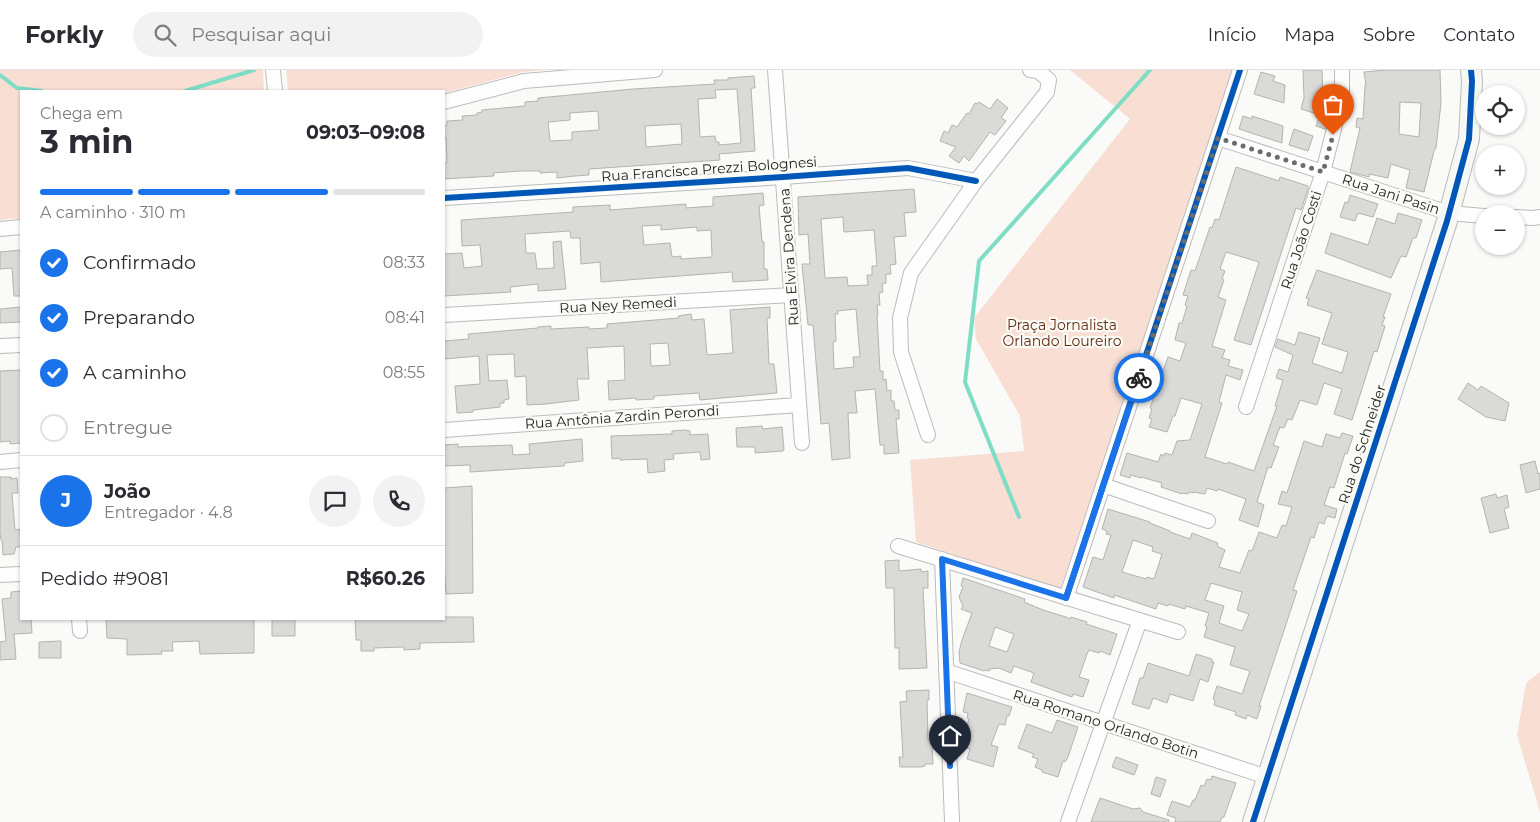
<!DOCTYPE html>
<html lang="pt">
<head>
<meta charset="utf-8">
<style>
	:root { --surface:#fff; --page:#f2f2f3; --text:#2b2b33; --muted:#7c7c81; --line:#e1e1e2; --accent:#1a73e8 }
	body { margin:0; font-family:Montserrat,sans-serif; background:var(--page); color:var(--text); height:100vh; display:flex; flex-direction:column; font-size:19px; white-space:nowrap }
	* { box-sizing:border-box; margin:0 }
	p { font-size:16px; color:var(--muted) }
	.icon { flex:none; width:28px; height:28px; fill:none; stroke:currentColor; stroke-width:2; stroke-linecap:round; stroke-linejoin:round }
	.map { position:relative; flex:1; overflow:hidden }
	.sheet { position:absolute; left:20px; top:20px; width:425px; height:530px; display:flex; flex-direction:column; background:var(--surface); border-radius:0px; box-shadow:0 1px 4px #0004 }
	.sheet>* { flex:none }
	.tools { position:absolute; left:1475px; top:15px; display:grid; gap:10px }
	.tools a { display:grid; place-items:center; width:50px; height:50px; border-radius:50%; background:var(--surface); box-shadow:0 1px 4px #0004; font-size:25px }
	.pin { position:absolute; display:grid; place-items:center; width:42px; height:42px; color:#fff; margin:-51px -21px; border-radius:50% 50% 50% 0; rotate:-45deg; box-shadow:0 0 5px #0007 }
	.pin .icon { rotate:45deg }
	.courier { position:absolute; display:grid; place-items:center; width:50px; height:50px; margin:-25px; border:4px solid #1a73e8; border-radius:50%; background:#fff; color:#222; box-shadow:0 1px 6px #0007 }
	.headline em { font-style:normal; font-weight:700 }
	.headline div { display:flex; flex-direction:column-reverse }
	.headline { display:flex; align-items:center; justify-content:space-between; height:85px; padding:0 20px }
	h1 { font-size:32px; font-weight:700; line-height:38px }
	.bar { display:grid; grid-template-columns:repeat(4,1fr); gap:8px 5px; align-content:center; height:60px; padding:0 20px }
	.bar i { height:6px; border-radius:4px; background:var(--line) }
	.bar .active { background:var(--accent) }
	.bar p { grid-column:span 4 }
	.line { display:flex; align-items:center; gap:12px; padding:0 20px; border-top:1px solid var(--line) }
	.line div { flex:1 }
	.round { display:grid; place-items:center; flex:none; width:52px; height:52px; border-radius:26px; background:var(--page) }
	ol { padding:0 20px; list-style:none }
	li { display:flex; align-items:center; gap:15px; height:55px }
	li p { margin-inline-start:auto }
	li .icon { padding:5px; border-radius:50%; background:var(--accent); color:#fff; stroke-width:4 }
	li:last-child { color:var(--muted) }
	li i { width:28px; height:28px; border:2px solid var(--line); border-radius:50% }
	header { display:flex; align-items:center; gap:30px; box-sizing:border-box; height:70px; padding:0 25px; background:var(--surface); border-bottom:1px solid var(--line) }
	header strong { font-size:24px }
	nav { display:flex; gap:28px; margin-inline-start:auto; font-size:18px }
	.search { width:350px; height:45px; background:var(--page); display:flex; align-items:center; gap:12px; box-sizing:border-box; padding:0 18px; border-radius:28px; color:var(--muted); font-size:19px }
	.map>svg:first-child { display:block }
	.green { fill:#f8ded3 }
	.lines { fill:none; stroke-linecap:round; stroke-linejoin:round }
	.stream { stroke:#7fddc5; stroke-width:4 }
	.building { fill:#dadad8; stroke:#b4b3b2; fill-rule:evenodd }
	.street-casing { stroke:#bbbbb9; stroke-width:16 }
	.secondary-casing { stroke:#bbbbb9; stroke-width:22 }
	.street { stroke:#fefefe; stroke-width:14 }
	.secondary { stroke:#f6f8f5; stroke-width:20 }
	.cycleway-casing { stroke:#fbfbf7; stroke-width:9 }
	.cycleway { stroke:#0057b8; stroke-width:6 }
	.done { stroke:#6c6c6a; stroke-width:5; stroke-dasharray:0 9 }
	.route { stroke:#1a73e8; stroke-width:6 }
	.labels { text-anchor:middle; stroke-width:4.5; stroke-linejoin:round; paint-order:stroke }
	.street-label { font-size:14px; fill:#1f1f1e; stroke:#fbfbf7 }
	.park-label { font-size:14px; fill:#652a0f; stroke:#fbfbf7 }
</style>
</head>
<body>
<header>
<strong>Forkly</strong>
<div class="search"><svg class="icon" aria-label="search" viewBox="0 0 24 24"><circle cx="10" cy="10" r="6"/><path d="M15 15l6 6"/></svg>Pesquisar aqui</div>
<nav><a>Início</a><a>Mapa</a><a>Sobre</a><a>Contato</a></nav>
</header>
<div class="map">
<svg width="1540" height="752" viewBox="0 0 1540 752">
	<rect width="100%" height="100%" fill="#fafaf8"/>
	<path class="green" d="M 0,0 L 263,0 L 264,21 L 21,21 L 21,148 L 0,150 Z
		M 286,0 L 544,0 L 523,2 L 444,23 L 444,21 L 288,21 Z
		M 1070,0 L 1232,0 L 1060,520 L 916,472 L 910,390 L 1024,381 L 1020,346 L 976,269 L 974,248 L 1130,49 Z
		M 1540,602 L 1540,742 L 1517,665 L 1526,613 Z"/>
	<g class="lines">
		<path class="stream" d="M 0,5 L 17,18 L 42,21
			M 185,21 L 254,0
			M 1019,447 L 965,312 L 979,191 L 1150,0"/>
	</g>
	<path class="building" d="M 1303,0 L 1322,0 L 1323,32 L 1327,21 L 1333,23 L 1325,59 L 1316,56 L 1320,45 L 1301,39 L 1304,28 Z
		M 1386,0 L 1440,0 L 1441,33 L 1436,78 L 1434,81 L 1424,122 L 1406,118 L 1410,100 L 1391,94 L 1388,108 L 1369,104 L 1369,107 L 1350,102 L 1360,58 L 1356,57 L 1357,48 L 1363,49 L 1365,15 L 1366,15 L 1364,2 ZM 1400,32 L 1421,33 L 1419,67 L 1399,64 Z
		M 1261,2 L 1275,6 L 1273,11 L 1285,15 L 1284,33 L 1254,24 Z
		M 754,6 L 755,18 L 751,18 L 755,81 L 719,84 L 720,90 L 589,99 L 589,105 L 575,106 L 557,108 L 557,102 L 540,103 L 540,101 L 521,101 L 493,103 L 494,106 L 444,109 L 444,93 L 447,93 L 446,68 L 444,68 L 444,56 L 447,55 L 447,51 L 463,50 L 462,46 L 477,45 L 477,43 L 482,42 L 482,40 L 525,36 L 525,32 L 538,31 L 538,28 L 633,19 L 715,14 L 714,10 L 728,10 L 728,8 ZM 737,19 L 741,73 L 719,75 L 719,72 L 716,72 L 715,66 L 700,67 L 698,29 L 716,28 L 715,20 ZM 598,41 L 599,60 L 572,62 L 572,70 L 550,71 L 548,52 L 570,50 L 570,43 ZM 681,54 L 682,74 L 646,77 L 645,56 Z
		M 997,29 L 1008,38 L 1001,48 L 1006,51 L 995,65 L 990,62 L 969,91 L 964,86 L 959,93 L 949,86 L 956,77 L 940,71 L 944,61 L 948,63 L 952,55 L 957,57 L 967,43 L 969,44 L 975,33 L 977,34 L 979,32 L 990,39 Z
		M 1243,46 L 1252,49 L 1252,46 L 1283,56 L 1282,73 L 1239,59 Z
		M 1294,59 L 1313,66 L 1308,81 L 1289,75 Z
		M 1236,97 L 1279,111 L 1280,107 L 1308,116 L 1308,119 L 1301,140 L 1296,138 L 1251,275 L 1234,270 L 1259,192 L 1226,182 L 1220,199 L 1225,201 L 1222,209 L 1224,210 L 1218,227 L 1226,230 L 1212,276 L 1225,280 L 1222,288 L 1230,290 L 1228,296 L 1243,300 L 1240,310 L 1226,305 L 1219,332 L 1222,333 L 1205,387 L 1227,394 L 1228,392 L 1254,401 L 1277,336 L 1275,336 L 1283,310 L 1276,308 L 1279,299 L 1288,302 L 1293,285 L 1275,277 L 1278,269 L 1295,275 L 1299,262 L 1320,268 L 1312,293 L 1342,303 L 1348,282 L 1322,274 L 1332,243 L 1307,235 L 1309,229 L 1306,228 L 1317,200 L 1391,224 L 1383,247 L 1385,247 L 1382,255 L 1385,256 L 1377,282 L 1374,281 L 1352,350 L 1334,344 L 1342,319 L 1324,313 L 1317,335 L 1300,330 L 1292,350 L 1288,349 L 1284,358 L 1280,357 L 1273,375 L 1279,377 L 1271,398 L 1268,397 L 1257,432 L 1264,435 L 1258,457 L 1239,450 L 1246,429 L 1218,419 L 1217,421 L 1207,418 L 1205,424 L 1193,422 L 1193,423 L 1189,422 L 1188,424 L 1183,423 L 1182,424 L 1161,417 L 1162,413 L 1141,407 L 1141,408 L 1131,405 L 1130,408 L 1120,405 L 1127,383 L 1158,392 L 1161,384 L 1164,386 L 1165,383 L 1172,385 L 1177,371 L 1190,370 L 1202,334 L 1181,328 L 1175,346 L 1173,346 L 1167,362 L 1149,357 L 1152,349 L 1149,348 L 1152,339 L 1150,338 L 1168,287 L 1180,291 L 1186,273 L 1175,270 L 1179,253 L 1182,253 L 1187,236 L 1185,235 L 1188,226 L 1183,225 L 1191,200 L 1195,201 L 1210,157 L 1212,158 L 1215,149 L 1219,150 Z
		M 914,119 L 916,142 L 904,143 L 906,166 L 894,167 L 896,194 L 890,195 L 891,204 L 886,204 L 886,213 L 882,214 L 883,222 L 879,223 L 880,235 L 877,235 L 878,245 L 877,245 L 880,301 L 883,301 L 883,310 L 886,309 L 887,321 L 891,320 L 891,331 L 894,331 L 895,340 L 899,340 L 899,349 L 896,349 L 899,383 L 884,384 L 884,375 L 880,375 L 875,319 L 855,321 L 857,343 L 848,343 L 850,388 L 832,390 L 829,353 L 821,354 L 813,255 L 808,255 L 802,194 L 810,194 L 808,164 L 799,165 L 798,127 ZM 843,147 L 844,162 L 874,160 L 877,196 L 872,196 L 872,205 L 867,205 L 868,215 L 848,216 L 847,207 L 825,208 L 821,149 ZM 856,239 L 860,287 L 853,287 L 854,297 L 834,299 L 833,272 L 836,271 L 835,244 L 838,244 L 837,241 Z
		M 763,123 L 764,135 L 759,136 L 762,172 L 764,172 L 764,199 L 767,199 L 768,210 L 733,212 L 732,202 L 601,212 L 600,192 L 581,194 L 580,168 L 571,168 L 570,161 L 525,164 L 526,183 L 535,183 L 537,199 L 554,198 L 553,172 L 561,171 L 566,219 L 538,221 L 538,214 L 510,217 L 511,222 L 444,226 L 444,184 L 462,183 L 464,198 L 482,196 L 480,175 L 462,176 L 461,150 L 573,142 L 573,137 L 610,135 L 610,140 L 686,134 L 686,138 L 713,136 L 713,127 ZM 661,155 L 661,160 L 697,157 L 697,161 L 711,160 L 712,187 L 681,189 L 681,186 L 672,187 L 670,173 L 644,175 L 642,156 Z
		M 1350,125 L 1378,134 L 1373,147 L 1358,143 L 1355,151 L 1340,147 L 1345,132 L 1348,133 Z
		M 1398,143 L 1422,150 L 1416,168 L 1413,168 L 1406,187 L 1401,186 L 1391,208 L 1325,183 L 1331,163 L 1368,175 L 1377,148 L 1395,154 Z
		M 21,180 L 21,226 L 14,226 L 12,198 L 0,199 L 0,182 Z
		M 21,237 L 21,252 L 0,253 L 0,239 Z
		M 770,237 L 770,248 L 767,248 L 769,294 L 774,294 L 777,323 L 700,330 L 699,323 L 654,326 L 654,329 L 636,330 L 636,328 L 609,330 L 608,311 L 625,310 L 624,276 L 605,277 L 587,278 L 589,309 L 577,309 L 579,330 L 546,334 L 527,335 L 526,306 L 515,307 L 514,284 L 487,285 L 489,311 L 507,310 L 509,329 L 504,330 L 504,333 L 500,333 L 500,337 L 473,340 L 473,342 L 457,343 L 455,316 L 480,314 L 479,286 L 444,289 L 444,271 L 469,269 L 468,264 L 538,258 L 538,257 L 551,256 L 551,259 L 589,257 L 589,259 L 607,258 L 607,254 L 679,248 L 678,246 L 691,244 L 692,250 L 704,249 L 707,285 L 733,283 L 730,240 ZM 668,273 L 670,295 L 651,296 L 650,274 Z
		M 21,300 L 21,373 L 10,374 L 10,371 L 0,372 L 0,301 Z
		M 1468,313 L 1478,320 L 1481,316 L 1509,333 L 1505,351 L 1486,347 L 1458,329 Z
		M 762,356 L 763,359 L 782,357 L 784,379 L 783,381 L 755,383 L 755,377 L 737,377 L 736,358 Z
		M 685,360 L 690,361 L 690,365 L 708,364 L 710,389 L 701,390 L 700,382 L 673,384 L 674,389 L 664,390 L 665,401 L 648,403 L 647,389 L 620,390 L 620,388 L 612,389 L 611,366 L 672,364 L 672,361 Z
		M 1342,363 L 1353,366 L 1347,384 L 1345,383 L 1334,418 L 1330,417 L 1324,435 L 1337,439 L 1335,448 L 1327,446 L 1324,454 L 1319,452 L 1314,468 L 1311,467 L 1293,520 L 1297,521 L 1259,636 L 1261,636 L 1257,649 L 1247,645 L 1246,649 L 1235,645 L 1236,642 L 1214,635 L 1215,630 L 1213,629 L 1217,616 L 1242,624 L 1250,601 L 1230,595 L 1235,577 L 1204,567 L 1207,557 L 1205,556 L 1209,543 L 1186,536 L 1185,539 L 1169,534 L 1168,536 L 1158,533 L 1156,539 L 1114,525 L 1114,528 L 1083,517 L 1093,487 L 1103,490 L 1111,465 L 1106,464 L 1107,461 L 1102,459 L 1108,439 L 1150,452 L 1150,453 L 1170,461 L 1170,462 L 1190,469 L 1192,463 L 1218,473 L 1217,476 L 1225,480 L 1219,497 L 1240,503 L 1249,480 L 1252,481 L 1259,462 L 1277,468 L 1282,455 L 1286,456 L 1292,437 L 1278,434 L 1282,421 L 1287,423 L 1304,371 L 1322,377 L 1326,364 L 1340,368 ZM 1133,470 L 1153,477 L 1152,481 L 1162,484 L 1154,509 L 1147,507 L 1146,509 L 1122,502 ZM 1211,513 L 1242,522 L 1237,540 L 1249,544 L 1242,561 L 1219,553 L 1224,536 L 1205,530 Z
		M 582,369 L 583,391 L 565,393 L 564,396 L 470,402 L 470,395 L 444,396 L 444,375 L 458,374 L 458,377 L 512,375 L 513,385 L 530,384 L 529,374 Z
		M 1535,391 L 1538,404 L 1540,403 L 1540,419 L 1526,423 L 1520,395 Z
		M 0,407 L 11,407 L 11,409 L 17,408 L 18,423 L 12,423 L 15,460 L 21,459 L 21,477 L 16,477 L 14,484 L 3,485 L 2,470 L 1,470 L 0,463 Z
		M 472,416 L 473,523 L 446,524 L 444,494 L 444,418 Z
		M 1496,424 L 1497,428 L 1507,425 L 1509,437 L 1504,439 L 1509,458 L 1490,463 L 1481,428 Z
		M 899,490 L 899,501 L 921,499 L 921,502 L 928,501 L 928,518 L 923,518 L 927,598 L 899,599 L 899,578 L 895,578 L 894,518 L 886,518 L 885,491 Z
		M 963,508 L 1025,529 L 1024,532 L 1043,540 L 1066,547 L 1070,549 L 1071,547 L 1087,552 L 1086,554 L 1117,564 L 1110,585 L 1100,581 L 1099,583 L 1089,580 L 1087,584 L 1079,607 L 1089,610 L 1083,627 L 1073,624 L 1072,627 L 1031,612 L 1034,603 L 1014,596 L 1011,603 L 999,598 L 990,599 L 989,601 L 985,600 L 984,601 L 960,593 L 959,582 L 962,570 L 972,543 L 961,539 L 963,536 L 959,527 L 963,517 L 961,516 ZM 995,557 L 1014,564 L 1007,582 L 989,576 Z
		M 21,521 L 21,549 L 31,549 L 32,563 L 14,564 L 16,589 L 0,590 L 0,572 L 6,571 L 2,529 L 11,528 L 11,522 Z
		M 444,547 L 473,547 L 474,572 L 420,573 L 420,579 L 404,580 L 404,577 L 374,578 L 374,581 L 361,581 L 361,570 L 356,570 L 355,549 L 444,549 Z
		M 106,549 L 254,549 L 254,583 L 200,584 L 199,571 L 172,572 L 173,581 L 161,581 L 162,584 L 127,585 L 127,569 L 107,568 Z
		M 272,549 L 295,549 L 295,566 L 272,566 Z
		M 61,571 L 61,588 L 39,588 L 39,572 Z
		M 1196,584 L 1212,589 L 1212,592 L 1214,592 L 1208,612 L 1200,609 L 1193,631 L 1170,624 L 1167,633 L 1153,628 L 1149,639 L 1132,634 L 1140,608 L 1143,608 L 1148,593 L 1189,606 Z
		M 929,620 L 929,630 L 927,630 L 928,669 L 929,669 L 930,674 L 932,674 L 933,694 L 925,694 L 925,696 L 921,697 L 900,697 L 899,687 L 903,687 L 900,632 L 907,631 L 906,621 Z
		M 967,623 L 1012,637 L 1009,646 L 1007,646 L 1005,655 L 999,654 L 991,675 L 998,677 L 993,697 L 967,689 L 970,679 L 967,678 L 968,673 L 964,671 L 969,655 L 967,655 L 969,649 L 967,648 L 968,643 L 963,642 Z
		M 1057,650 L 1078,657 L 1068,687 L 1065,692 L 1063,691 L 1058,707 L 1042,702 L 1042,700 L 1035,697 L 1038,689 L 1032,687 L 1034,684 L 1018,678 L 1027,654 L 1052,663 Z
		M 1116,687 L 1138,695 L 1134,705 L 1112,697 Z
		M 1212,706 L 1236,713 L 1224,747 L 1222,747 L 1220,752 L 1175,752 L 1176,748 L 1167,745 L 1172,731 L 1190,737 L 1193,730 L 1195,730 L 1201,715 L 1204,716 L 1207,709 L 1211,710 Z
		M 1156,707 L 1166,710 L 1160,727 L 1151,724 Z
		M 1100,728 L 1133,739 L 1140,738 L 1143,742 L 1169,750 L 1169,752 L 1091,752 Z"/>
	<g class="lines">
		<defs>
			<path id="street" d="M 273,0 L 275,21
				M 775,0 L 802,373
				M 444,32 L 524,11 L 655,0
				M 1218,68 L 1449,143 L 1484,146
				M 444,128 L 783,107 L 908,98 L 976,111
				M 1516,147 L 1533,148 L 1540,147
				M 0,159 L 21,157
				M 444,245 L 791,225
				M 0,276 L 21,275
				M 1246,337 L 1323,102 L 1342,28 L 1342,0
				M 444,360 L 799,335
				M 928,365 L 901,282 L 900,248 L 911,203 L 976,111 L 1047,22 L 1049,10 L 1038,1 L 1030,0
				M 0,392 L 21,390
				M 1103,415 L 1208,451
				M 898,476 L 1178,562
				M 942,489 L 952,752
				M 0,505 L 21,504
				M 1066,528 L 1240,0
				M 79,549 L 80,561
				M 946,601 L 1267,707
				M 1068,752 L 1140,550"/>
			<path id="secondary" d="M 1253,752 L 1447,151 L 1469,69 L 1472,11 L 1471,0"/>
		</defs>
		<use href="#street" class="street-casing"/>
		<use href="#secondary" class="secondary-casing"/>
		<use href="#street" class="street"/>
		<use href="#secondary" class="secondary"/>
		<defs>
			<path id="cycleway" d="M 444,128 L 783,107 L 908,98 L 976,111
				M 1066,528 L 1240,0
				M 1253,752 L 1447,151 L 1469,69 L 1472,11 L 1471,0"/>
		</defs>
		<use href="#cycleway" class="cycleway-casing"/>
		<use href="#cycleway" class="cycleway"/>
	</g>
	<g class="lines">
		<path class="done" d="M 1139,308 L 1218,68 L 1323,102 L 1333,65"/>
		<path class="route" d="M 950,696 L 942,489 L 1066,528 L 1139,308"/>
	</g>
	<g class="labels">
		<g class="street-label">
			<text transform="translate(709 99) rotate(-4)" y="5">Rua Francisca Prezzi Bolognesi</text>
			<text transform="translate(1391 124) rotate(18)" y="5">Rua Jani Pasin</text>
			<text transform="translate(1301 170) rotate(-72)" y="5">Rua João Costi</text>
			<text transform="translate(789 187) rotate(-94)" y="5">Rua Elvira Dendena</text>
			<text transform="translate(618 235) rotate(-3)" y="5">Rua Ney Remedi</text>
			<text transform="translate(622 347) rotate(-4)" y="5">Rua Antônia Zardin Perondi</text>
			<text transform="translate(1362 374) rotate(-72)" y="5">Rua do Schneider</text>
			<text transform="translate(1106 654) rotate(18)" y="5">Rua Romano Orlando Botin</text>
		</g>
		<g class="park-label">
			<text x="1062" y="260">Praça Jornalista<tspan x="1062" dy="16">Orlando Loureiro</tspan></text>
		</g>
	</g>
</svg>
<div class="tools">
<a><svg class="icon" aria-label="locate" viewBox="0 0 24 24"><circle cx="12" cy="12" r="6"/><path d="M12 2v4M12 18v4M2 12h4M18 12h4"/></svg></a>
<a>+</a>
<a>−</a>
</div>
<div class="pin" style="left:1333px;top:65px;background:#ea580c"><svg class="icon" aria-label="bag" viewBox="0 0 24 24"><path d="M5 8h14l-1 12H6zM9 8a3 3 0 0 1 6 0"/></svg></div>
<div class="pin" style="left:950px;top:696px;background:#1f2937"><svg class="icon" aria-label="home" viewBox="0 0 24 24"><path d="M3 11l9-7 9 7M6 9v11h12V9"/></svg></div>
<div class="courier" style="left:1139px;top:308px"><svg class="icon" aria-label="bike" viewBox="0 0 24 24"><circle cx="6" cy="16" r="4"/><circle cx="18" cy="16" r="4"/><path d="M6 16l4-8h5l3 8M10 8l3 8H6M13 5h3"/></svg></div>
<section class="sheet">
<div class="headline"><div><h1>3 min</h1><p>Chega em</p></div><em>09:03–09:08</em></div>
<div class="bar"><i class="active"></i><i class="active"></i><i class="active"></i><i></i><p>A caminho · 310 m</p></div>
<ol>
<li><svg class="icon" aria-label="check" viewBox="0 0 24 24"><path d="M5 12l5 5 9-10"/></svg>Confirmado<p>08:33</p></li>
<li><svg class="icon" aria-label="check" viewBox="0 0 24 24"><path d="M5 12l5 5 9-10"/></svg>Preparando<p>08:41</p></li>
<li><svg class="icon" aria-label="check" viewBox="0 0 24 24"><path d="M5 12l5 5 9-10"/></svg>A caminho<p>08:55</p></li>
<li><i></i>Entregue</li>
</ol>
<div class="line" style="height:90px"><b class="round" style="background:var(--accent);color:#fff">J</b><div><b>João</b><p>Entregador · 4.8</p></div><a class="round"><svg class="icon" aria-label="chat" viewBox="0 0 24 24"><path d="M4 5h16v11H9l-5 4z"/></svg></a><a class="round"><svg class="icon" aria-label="phone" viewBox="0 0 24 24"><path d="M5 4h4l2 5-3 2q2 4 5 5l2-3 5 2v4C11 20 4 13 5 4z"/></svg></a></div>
<div class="line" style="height:65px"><div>Pedido #9081</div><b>R$60.26</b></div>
</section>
</div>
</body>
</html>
